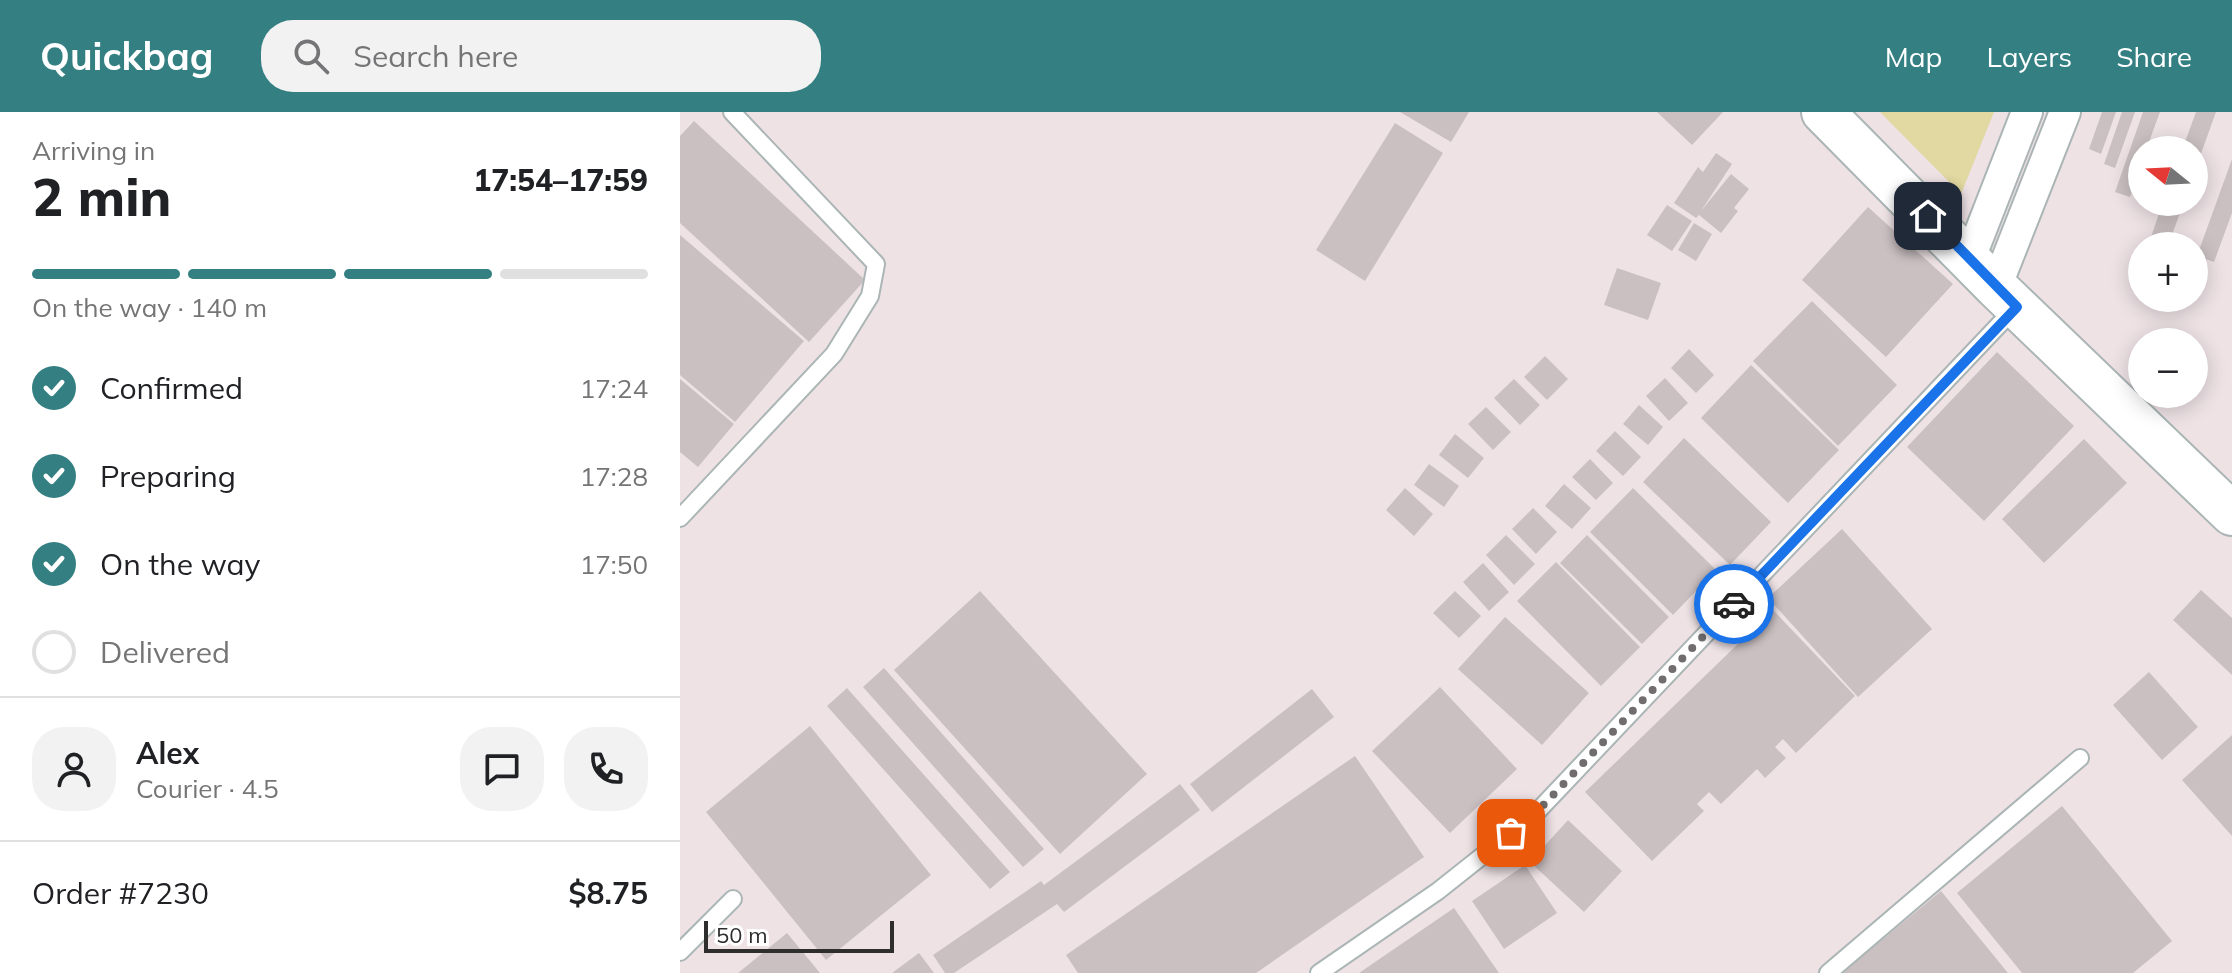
<!DOCTYPE html>
<html lang="en">
<head>
<meta charset="utf-8">
<style>
	:root { --surface:#fff; --page:#f2f2f2; --text:#202124; --muted:#757577; --line:#e0e0e0; --accent:#337f81 }
	body { margin:0; font-family:Mulish,sans-serif; background:var(--page); color:var(--text); height:100vh; display:flex; flex-direction:column; font-size:30px; white-space:nowrap }
	* { box-sizing:border-box; margin:0 }
	p { font-size:26px; color:var(--muted) }
	.icon { flex:none; width:44px; height:44px; fill:none; stroke:currentColor; stroke-width:2; stroke-linecap:round; stroke-linejoin:round }
	.map { position:relative; flex:1; overflow:hidden }
	.details { display:flex; flex-direction:column; background:var(--surface); width:680px }
	.details>* { flex:none }
	.needle { width:52px; rotate:288deg }
	.controls { position:absolute; left:1448px; top:24px; display:grid; gap:16px }
	.controls a { display:grid; place-items:center; width:80px; height:80px; border-radius:50%; background:var(--surface); box-shadow:0 4px 20px #0003; font-size:40px }
	.scale { position:absolute; left:24px; bottom:20px; width:190px; box-sizing:border-box; padding-left:8px; border:4px solid #2e2e2e; border-top:0; font-size:22px; line-height:28px; white-space:nowrap; color:#2e2e2e; -webkit-text-stroke:6px #fff; paint-order:stroke }
	.pin { position:absolute; display:grid; place-items:center; width:68px; height:68px; color:#fff; margin:-34px; border-radius:16px; box-shadow:0 4px 12px #0006 }
	.courier { position:absolute; display:grid; place-items:center; width:80px; height:80px; margin:-40px; border:6px solid #1a73e8; border-radius:50%; background:#fff; color:#222; box-shadow:0 2px 10px #0007 }
	.summary em { font-style:normal; font-weight:800 }
	.summary div { display:flex; flex-direction:column-reverse }
	.summary { display:flex; align-items:center; justify-content:space-between; height:136px; padding:0 32px }
	h1 { font-size:52px; font-weight:800; line-height:60px }
	.bar { display:grid; grid-template-columns:repeat(4,1fr); gap:12px 8px; align-content:center; height:96px; padding:0 32px }
	.bar i { height:10px; border-radius:6px; background:var(--line) }
	.bar .on { background:var(--accent) }
	.bar p { grid-column:span 4 }
	.line { display:flex; align-items:center; gap:20px; padding:0 32px; border-top:2px solid var(--line) }
	.line div { flex:1 }
	.round { display:grid; place-items:center; flex:none; width:84px; height:84px; border-radius:32px; background:var(--page) }
	ol { padding:0 32px; list-style:none }
	li { display:flex; align-items:center; gap:24px; height:88px }
	li p { margin-inline-start:auto }
	li .icon { padding:8px; border-radius:50%; background:var(--accent); color:#fff; stroke-width:4 }
	li:last-child { color:var(--muted) }
	li i { width:44px; height:44px; border:4px solid var(--line); border-radius:50% }
	header { display:flex; align-items:center; gap:48px; box-sizing:border-box; height:112px; padding:0 40px; background:var(--accent); color:#fff }
	header strong { font-size:38px }
	nav { display:flex; gap:44px; margin-inline-start:auto; font-size:28px }
	.search { width:560px; height:72px; background:var(--page); display:flex; align-items:center; gap:20px; box-sizing:border-box; padding:0 28px; border-radius:32px; color:var(--muted); font-size:30px }
	main { display:flex; flex:1; min-height:0 }
	.map>svg:first-child { display:block }
	.green { fill:#e2d8a1 }
	.building { fill:#cac0c2 }
	.lines { fill:none; stroke-linecap:round; stroke-linejoin:round }
	.lane-casing { stroke:#abb5b5; stroke-width:20 }
	.street-casing { stroke:#abb5b5; stroke-width:34 }
	.secondary-casing { stroke:#abb5b5; stroke-width:46 }
	.lane { stroke:#fff; stroke-width:16 }
	.street { stroke:#fff; stroke-width:30 }
	.secondary { stroke:#fff; stroke-width:42 }
	.done { stroke:#716d6e; stroke-width:8; stroke-dasharray:0 14.4 }
	.route { stroke:#1a73e8; stroke-width:10 }
</style>
</head>
<body>
<header>
<strong>Quickbag</strong>
<div class="search"><svg class="icon" aria-label="search" viewBox="0 0 24 24"><circle cx="10" cy="10" r="6"/><path d="M15 15l6 6"/></svg>Search here</div>
<nav><a>Map</a><a>Layers</a><a>Share</a></nav>
</header>
<main>
<section class="details">
<div class="summary"><div><h1>2 min</h1><p>Arriving in</p></div><em>17:54–17:59</em></div>
<div class="bar"><i class="on"></i><i class="on"></i><i class="on"></i><i></i><p>On the way · 140 m</p></div>
<ol>
<li><svg class="icon" aria-label="check" viewBox="0 0 24 24"><path d="M5 12l5 5 9-10"/></svg>Confirmed<p>17:24</p></li>
<li><svg class="icon" aria-label="check" viewBox="0 0 24 24"><path d="M5 12l5 5 9-10"/></svg>Preparing<p>17:28</p></li>
<li><svg class="icon" aria-label="check" viewBox="0 0 24 24"><path d="M5 12l5 5 9-10"/></svg>On the way<p>17:50</p></li>
<li><i></i>Delivered</li>
</ol>
<div class="line" style="height:144px"><a class="round"><svg class="icon" aria-label="person" viewBox="0 0 24 24"><circle cx="12" cy="8" r="4"/><path d="M4 21q1-7 8-7t8 7"/></svg></a><div><b>Alex</b><p>Courier · 4.5</p></div><a class="round"><svg class="icon" aria-label="chat" viewBox="0 0 24 24"><path d="M4 5h16v11H9l-5 4z"/></svg></a><a class="round"><svg class="icon" aria-label="phone" viewBox="0 0 24 24"><path d="M5 4h4l2 5-3 2q2 4 5 5l2-3 5 2v4C11 20 4 13 5 4z"/></svg></a></div>
<div class="line" style="height:104px"><div>Order #7230</div><b>$8.75</b></div>
</section>
<div class="map">
<svg width="1552" height="861" viewBox="0 0 1552 861">
	<rect width="100%" height="100%" fill="#eee2e5"/>
	<path class="green" d="M 1200,0 L 1314,0 L 1281,82 Z"/>
	<path class="building" d="M 720,0 L 789,0 L 771,30 Z
		M 977,0 L 1043,0 L 1012,33 Z
		M 1422,0 L 1436,0 L 1421,42 L 1409,37 Z
		M 1442,0 L 1455,0 L 1435,56 L 1424,52 Z
		M 1463,0 L 1480,0 L 1466,38 L 1462,38 L 1462,50 L 1450,85 L 1435,80 Z
		M 1516,0 L 1536,0 L 1514,61 L 1514,38 L 1502,38 Z
		M 14,9 L 185,168 L 129,230 L 0,111 L 0,24 Z
		M 715,11 L 763,41 L 685,169 L 636,138 Z
		M 1036,41 L 1052,52 L 1021,99 L 1051,62 L 1069,77 L 1054,96 L 1058,99 L 1041,121 L 1019,103 L 1016,106 L 994,91 L 1018,55 L 1023,60 Z
		M 1552,47 L 1552,101 L 1534,150 L 1517,144 Z
		M 1483,90 L 1504,90 L 1489,131 L 1471,125 Z
		M 987,93 L 1012,109 L 992,139 L 967,123 Z
		M 1188,95 L 1273,172 L 1206,245 L 1122,168 Z
		M 1014,111 L 1032,122 L 1016,149 L 998,138 Z
		M 0,123 L 124,229 L 55,310 L 0,263 Z
		M 937,156 L 981,171 L 968,208 L 924,193 Z
		M 1132,189 L 1217,273 L 1158,334 L 1073,249 Z
		M 1009,237 L 1034,263 L 1016,281 L 991,256 Z
		M 1317,240 L 1394,314 L 1304,409 L 1227,335 Z
		M 865,244 L 888,267 L 867,288 L 844,265 Z
		M 1071,253 L 1159,338 L 1108,391 L 1021,306 Z
		M 985,266 L 1008,291 L 989,309 L 966,284 Z
		M 0,267 L 54,312 L 18,355 L 0,340 Z
		M 834,267 L 860,293 L 840,313 L 814,286 Z
		M 959,293 L 983,315 L 968,333 L 943,312 Z
		M 806,295 L 831,320 L 813,338 L 788,312 Z
		M 935,319 L 961,345 L 943,364 L 916,339 Z
		M 775,322 L 804,346 L 788,366 L 759,343 Z
		M 1004,326 L 1091,410 L 1050,453 L 963,370 Z
		M 1404,327 L 1447,371 L 1364,451 L 1322,407 Z
		M 910,347 L 933,371 L 916,388 L 892,365 Z
		M 749,352 L 779,374 L 764,395 L 734,373 Z
		M 884,372 L 911,396 L 892,417 L 865,394 Z
		M 725,376 L 753,402 L 734,424 L 706,398 Z
		M 953,376 L 1036,458 L 993,503 L 910,420 Z
		M 853,396 L 877,420 L 856,442 L 832,417 Z
		M 1162,417 L 1252,517 L 1178,585 L 1088,486 Z
		M 826,423 L 855,452 L 834,473 L 806,443 Z
		M 907,423 L 989,505 L 962,532 L 880,451 Z
		M 876,450 L 960,535 L 921,574 L 837,489 Z
		M 803,451 L 829,480 L 809,499 L 783,470 Z
		M 1521,478 L 1552,506 L 1552,563 L 1493,508 Z
		M 300,479 L 467,662 L 380,742 L 214,558 Z
		M 775,479 L 801,504 L 779,526 L 753,501 Z
		M 1093,498 L 1175,584 L 1116,641 L 1103,627 L 1095,635 L 1106,646 L 1085,666 L 1077,657 L 1041,692 L 1029,680 L 1017,692 L 1024,699 L 972,749 L 905,680 Z
		M 825,505 L 909,581 L 862,633 L 778,557 Z
		M 204,556 L 364,737 L 343,755 L 183,575 Z
		M 1469,560 L 1518,615 L 1482,648 L 1433,593 Z
		M 760,575 L 837,657 L 770,721 L 692,639 Z
		M 167,576 L 330,760 L 310,777 L 147,594 Z
		M 632,577 L 654,605 L 532,700 L 510,672 Z
		M 130,614 L 251,763 L 146,848 L 26,700 Z
		M 1552,623 L 1552,724 L 1502,668 Z
		M 675,644 L 744,745 L 576,861 L 398,861 L 386,843 Z
		M 500,672 L 520,698 L 384,800 L 377,792 L 274,861 L 265,861 L 253,843 L 361,769 L 364,773 Z
		M 1382,694 L 1492,829 L 1453,861 L 1342,861 L 1277,781 Z
		M 888,708 L 942,759 L 904,800 L 850,750 Z
		M 845,753 L 877,801 L 824,837 L 792,789 Z
		M 1261,779 L 1328,861 L 1162,861 Z
		M 774,796 L 819,861 L 679,861 Z
		M 107,821 L 140,861 L 58,861 Z
		M 239,841 L 254,861 L 212,861 Z"/>
	<g class="lines">
		<defs>
			<path id="lane" d="M 0,406 L 154,242 L 190,184 L 196,152 L 52,0
				M 0,840 L 53,787
				M 639,861 L 758,779 L 855,702 L 1335,196
				M 1148,861 L 1400,646"/>
			<path id="street" d="M 1290,146 L 1347,0
				M 1316,175 L 1385,0"/>
			<path id="secondary" d="M 1143,0 L 1316,175 L 1552,402"/>
		</defs>
		<use href="#lane" class="lane-casing"/>
		<use href="#street" class="street-casing"/>
		<use href="#secondary" class="secondary-casing"/>
		<use href="#lane" class="lane"/>
		<use href="#street" class="street"/>
		<use href="#secondary" class="secondary"/>
	</g>
	<g class="lines">
		<path class="done" d="M 831,721 L 855,702 L 1054,492"/>
		<path class="route" d="M 1054,492 L 1337,195 L 1248,104"/>
	</g>
</svg>
<div class="controls">
<a><svg class="needle" viewBox="-14 -14 28 28"><path d="M0-13l5 13h-10z" fill="#e53935"/><path d="M0 13l5-13h-10z" fill="#757577"/></svg></a>
<a>+</a>
<a>−</a>
</div>
<div class="scale">50 m</div>
<div class="pin" style="left:831px;top:721px;background:#ea580c"><svg class="icon" aria-label="bag" viewBox="0 0 24 24"><path d="M5 8h14l-1 12H6zM9 8a3 3 0 0 1 6 0"/></svg></div>
<div class="pin" style="left:1248px;top:104px;background:#1f2937"><svg class="icon" aria-label="home" viewBox="0 0 24 24"><path d="M3 11l9-7 9 7M6 9v11h12V9"/></svg></div>
<div class="courier" style="left:1054px;top:492px"><svg class="icon" aria-label="car" viewBox="0 0 24 24"><path d="M5 17H2v-5l4-1 3-4h7l3 4 3 1v5h-3M9 17h6M6 11h13"/><circle cx="7" cy="17" r="2"/><circle cx="17" cy="17" r="2"/></svg></div>
</div>
</main>
</body>
</html>
